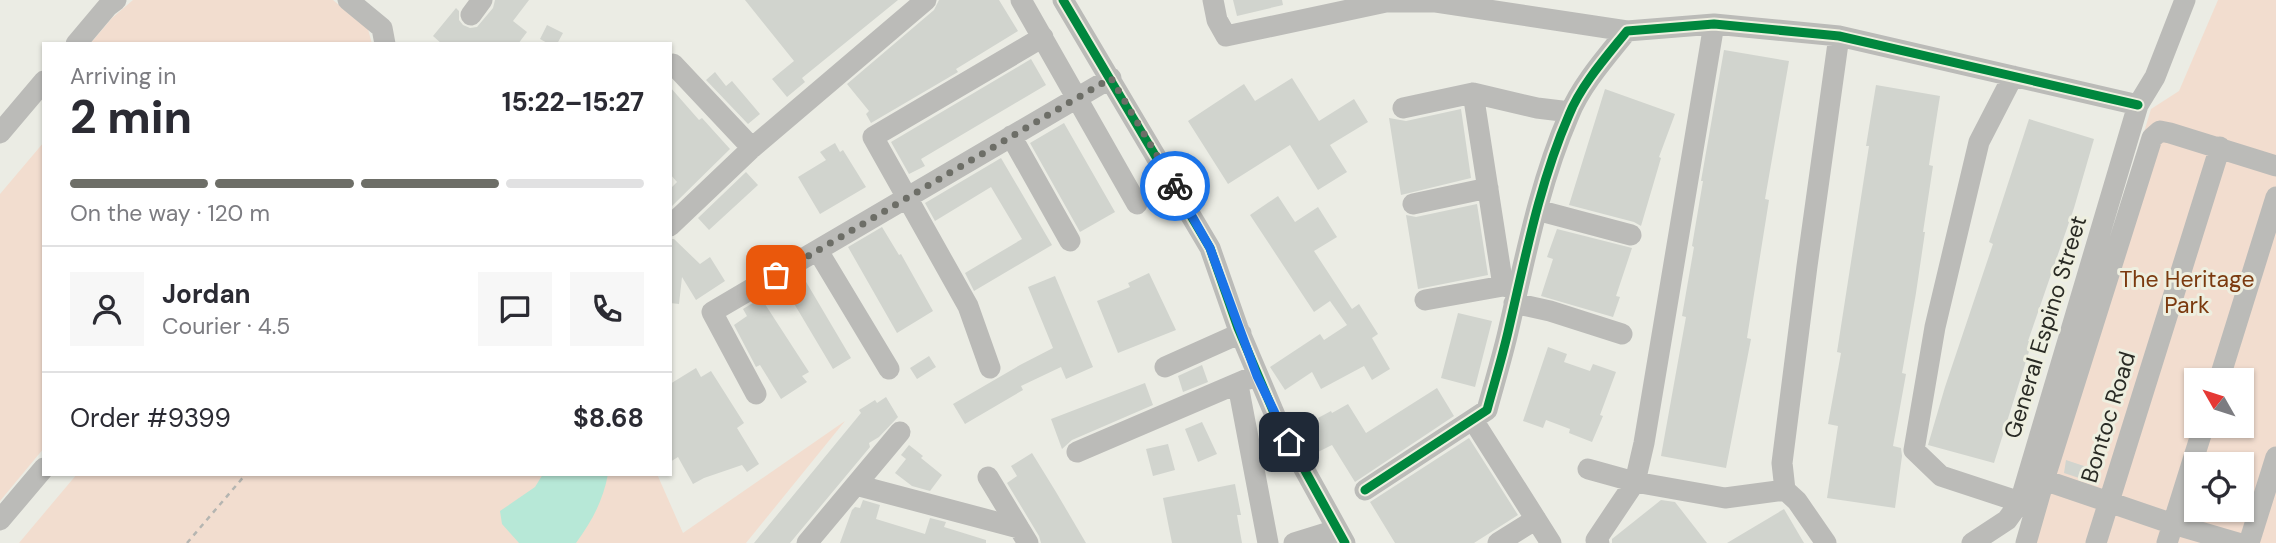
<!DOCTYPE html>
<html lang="en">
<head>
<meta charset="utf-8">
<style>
	:root { --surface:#fff; --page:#f7f7f7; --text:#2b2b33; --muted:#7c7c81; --line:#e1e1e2; --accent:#6d6e67 }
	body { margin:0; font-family:"DM Sans",sans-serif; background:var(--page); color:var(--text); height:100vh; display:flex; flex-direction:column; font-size:26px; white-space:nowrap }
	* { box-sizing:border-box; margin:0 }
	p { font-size:23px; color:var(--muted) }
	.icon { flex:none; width:38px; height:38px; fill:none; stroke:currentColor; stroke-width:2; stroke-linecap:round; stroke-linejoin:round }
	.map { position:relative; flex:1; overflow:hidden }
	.drawer { position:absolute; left:42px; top:42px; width:630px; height:434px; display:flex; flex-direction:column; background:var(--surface); border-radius:0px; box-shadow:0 2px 5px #0004 }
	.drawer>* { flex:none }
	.needle { width:46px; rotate:309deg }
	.fabs { position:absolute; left:2184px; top:368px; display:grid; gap:14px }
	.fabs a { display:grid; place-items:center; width:70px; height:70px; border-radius:0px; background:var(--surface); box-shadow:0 2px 5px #0004; font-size:35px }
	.pin { position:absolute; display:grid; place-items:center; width:60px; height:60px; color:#fff; margin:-30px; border-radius:14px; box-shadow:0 4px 10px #0006 }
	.courier { position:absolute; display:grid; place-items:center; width:70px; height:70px; margin:-35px; border:5px solid #1a73e8; border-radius:50%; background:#fff; color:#222; box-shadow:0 2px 9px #0007 }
	.headline em { font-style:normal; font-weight:800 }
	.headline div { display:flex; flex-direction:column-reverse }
	.headline { display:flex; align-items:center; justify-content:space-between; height:119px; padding:0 28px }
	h1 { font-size:46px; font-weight:800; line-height:52px }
	.bar { display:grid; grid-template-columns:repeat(4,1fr); gap:10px 7px; align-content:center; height:84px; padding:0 28px }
	.bar i { height:9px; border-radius:5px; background:var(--line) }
	.bar .on { background:var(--accent) }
	.bar p { grid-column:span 4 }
	.line { display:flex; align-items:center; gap:18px; padding:0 28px; border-top:2px solid var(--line) }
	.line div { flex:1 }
	.round { display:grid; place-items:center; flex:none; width:74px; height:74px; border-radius:0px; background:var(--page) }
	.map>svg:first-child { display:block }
	.green { fill:#f2ddcf; fill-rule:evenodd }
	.water { fill:#b7e8d7 }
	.building { fill:#d1d4ce }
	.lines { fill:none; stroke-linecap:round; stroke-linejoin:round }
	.path { stroke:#b5b5b1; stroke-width:2.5; stroke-dasharray:5 5; stroke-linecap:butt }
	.minor { stroke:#bbbbb8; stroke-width:21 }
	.cycleway-casing { stroke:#eeefe0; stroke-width:13 }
	.cycleway { stroke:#00873e; stroke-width:9 }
	.done { stroke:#6d6e67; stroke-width:7; stroke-dasharray:0 12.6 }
	.route { stroke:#1a73e8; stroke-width:9 }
	.labels { text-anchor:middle; stroke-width:6; stroke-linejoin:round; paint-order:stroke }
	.park-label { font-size:23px; fill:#7b3a0f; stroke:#eeefe0 }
	.street-label { font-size:23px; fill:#292a24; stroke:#eeefe0 }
</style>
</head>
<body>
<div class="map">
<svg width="2276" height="543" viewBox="0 0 2276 543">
	<rect width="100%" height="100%" fill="#ebece4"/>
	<path class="green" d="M 133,0 L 333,0 L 368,29 L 372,44 L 90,44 L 112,18 Z
		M 2218,0 L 2276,0 L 2276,543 L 2023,543 L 2035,493 L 2151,109 L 2179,91 ZM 2196,380 L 2242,380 L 2242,425 L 2196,425 ZM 2196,464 L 2242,464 L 2242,509 L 2196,509 Z
		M 44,142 L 44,448 L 0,501 L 0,194 Z
		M 845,421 L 746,543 L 19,543 L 77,474 L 657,474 L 683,533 Z"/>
	<path class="water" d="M 543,474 L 608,474 C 603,501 592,521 576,543 L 519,543 L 502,524 L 500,511 L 535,487 Z"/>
	<path class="building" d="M 495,0 L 529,0 L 513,21 L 527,32 L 518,44 L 442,44 L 433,36 L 456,8 L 459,11 L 459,20 L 463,25 L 470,28 L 477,27 L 493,8 Z
		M 745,0 L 898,0 L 802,78 L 805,82 L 787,97 L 772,79 L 794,61 Z
		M 939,0 L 999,0 L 1018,31 L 956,69 L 958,72 L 871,123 L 866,114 L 869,111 L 847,84 L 934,10 Z
		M 1233,0 L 1282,0 L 1283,5 L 1237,16 Z
		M 547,25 L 563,33 L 557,44 L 549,44 L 540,39 Z
		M 1724,50 L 1789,61 L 1765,199 L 1769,200 L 1747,338 L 1751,339 L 1726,468 L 1661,456 L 1686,317 L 1682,316 L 1694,247 L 1692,246 L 1703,181 L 1701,181 Z
		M 1031,59 L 1046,85 L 921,159 L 925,166 L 909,174 L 891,142 Z
		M 715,72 L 726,86 L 732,81 L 760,114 L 748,124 L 706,80 Z
		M 1292,78 L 1319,121 L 1354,99 L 1368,122 L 1330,145 L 1347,172 L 1318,190 L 1290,145 L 1228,184 L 1188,121 L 1244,84 L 1255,101 Z
		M 1876,85 L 1940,96 L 1929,165 L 1933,166 L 1923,232 L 1925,232 L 1916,293 L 1902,373 L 1906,374 L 1893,446 L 1901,448 L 1902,456 L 1895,508 L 1827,498 L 1838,426 L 1828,424 L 1841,353 L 1837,352 L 1869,146 L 1866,146 Z
		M 670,87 L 699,120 L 702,118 L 730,149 L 670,208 L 670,189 L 677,182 L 670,174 Z
		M 1605,89 L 1675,114 L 1659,157 L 1661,158 L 1641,226 L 1634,222 L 1569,205 Z
		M 1461,109 L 1471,178 L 1401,195 L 1389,118 L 1406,121 Z
		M 2029,119 L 2094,139 L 2074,208 L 2028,341 L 2032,342 L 1994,463 L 1928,445 L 1945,387 L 1993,244 L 1989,242 Z
		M 1064,123 L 1115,212 L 1080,232 L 1030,143 Z
		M 835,143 L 840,152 L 843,150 L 866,187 L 820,214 L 798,177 L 826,160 L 820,152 Z
		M 1001,158 L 1052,245 L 974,291 L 965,273 L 1022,239 L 991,187 L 935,221 L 925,203 Z
		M 746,172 L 758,185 L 709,230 L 698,218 Z
		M 1278,196 L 1295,222 L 1318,207 L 1337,237 L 1314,251 L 1352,309 L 1359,304 L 1378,334 L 1372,338 L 1390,369 L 1372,380 L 1364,366 L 1321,389 L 1312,372 L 1285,390 L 1270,367 L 1320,334 L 1324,340 L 1347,325 L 1330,301 L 1314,312 L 1250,215 Z
		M 1477,204 L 1488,275 L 1418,289 L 1406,215 L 1416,217 Z
		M 882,227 L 899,255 L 901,254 L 933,311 L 897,333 L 848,247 Z
		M 1557,229 L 1632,248 L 1616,296 L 1620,297 L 1613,317 L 1541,296 L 1553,259 L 1547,257 Z
		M 670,239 L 674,239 L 700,264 L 710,257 L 725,281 L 696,300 L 682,277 L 679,304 L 670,303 Z
		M 1149,273 L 1176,330 L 1118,353 L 1097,301 L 1130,287 L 1128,283 Z
		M 802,275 L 851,358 L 833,369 L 783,285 Z
		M 1055,276 L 1093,367 L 1066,379 L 1061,367 L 1021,386 L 1023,390 L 965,424 L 953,404 L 1020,365 L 1053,348 L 1028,287 Z
		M 761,298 L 809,372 L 802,376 L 807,382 L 781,399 L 760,365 L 756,367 L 734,325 L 747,316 L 743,309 Z
		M 1458,313 L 1492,321 L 1475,387 L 1441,378 Z
		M 1548,347 L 1567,354 L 1564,362 L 1590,371 L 1593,364 L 1616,372 L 1600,415 L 1603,416 L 1592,442 L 1569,433 L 1570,429 L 1546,420 L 1543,428 L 1523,421 Z
		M 929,356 L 936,367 L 917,379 L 910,368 Z
		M 1202,365 L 1208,382 L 1183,392 L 1178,376 Z
		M 696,368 L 701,377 L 711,371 L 744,423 L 737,428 L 759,464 L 747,472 L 742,465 L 704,478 L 693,484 L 678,457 L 670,462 L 670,384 Z
		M 1145,383 L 1153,405 L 1072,440 L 1062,449 L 1051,419 Z
		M 1437,388 L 1454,416 L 1355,482 L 1332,445 L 1312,455 L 1299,433 L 1320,422 L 1318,418 L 1331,411 L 1332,413 L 1348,404 L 1366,433 Z
		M 886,397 L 898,417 L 879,437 L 869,443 L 870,447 L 790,543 L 754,543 L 861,413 L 859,410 L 875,400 L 877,403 Z
		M 1202,422 L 1217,454 L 1198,462 L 1185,429 Z
		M 1469,438 L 1518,515 L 1474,543 L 1395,543 L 1370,502 Z
		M 1168,444 L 1175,470 L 1153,476 L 1146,449 Z
		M 909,445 L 923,456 L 921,458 L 942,475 L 930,491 L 912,486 L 895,473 L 906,459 L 901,455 Z
		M 1032,453 L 1056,492 L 1086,543 L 1041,543 L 1039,536 L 1007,483 L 1017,476 L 1011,466 Z
		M 2066,460 L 2099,471 L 2094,483 L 2064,473 Z
		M 1235,484 L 1241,515 L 1237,515 L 1242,543 L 1172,543 L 1163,498 Z
		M 863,500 L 880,505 L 876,519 L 925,534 L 930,518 L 946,522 L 944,527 L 986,540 L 986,543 L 840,543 L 852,510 L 855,507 L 860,508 Z
		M 1661,500 L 1675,502 L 1707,543 L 1612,543 L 1612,539 Z
		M 1784,509 L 1804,543 L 1727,543 Z"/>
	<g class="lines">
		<path class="path" d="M 187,543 L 246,474"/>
		<path class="minor" d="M 348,0 L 382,28 L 385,44
			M 1021,0 L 1137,204
			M 1063,0 L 1210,248 L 1238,328 L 1277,420 L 1345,543
			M 1213,0 L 1217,20 L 1226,36 L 1386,2 L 1436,2 L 1627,31
			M 471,15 L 482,0
			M 76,44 L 108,6 L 116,0
			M 673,64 L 752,148
			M 2013,76 L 1979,142 L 1935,327 L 1914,450 L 1941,476 L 2020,502
			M 1473,93 L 1503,286
			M 1403,108 L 1473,93 L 1537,108 L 1570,112
			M 0,133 L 44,81
			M 1011,136 L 1070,241
			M 1413,204 L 1488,188
			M 1537,210 L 1631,235
			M 670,226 L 752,148 L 926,0
			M 818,251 L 889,369
			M 1425,300 L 1503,286 L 1516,288
			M 1514,303 L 1550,311 L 1622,334
			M 1165,367 L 1241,333
			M 990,368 L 968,306 L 873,137 L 1043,37
			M 2219,380 L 2276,197
			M 1238,385 L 1268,543
			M 756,394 L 712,312 L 1111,78
			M 1473,420 L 1551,543
			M 1077,452 L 1257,375
			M 1588,469 L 1635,482 L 1725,498 L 1785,490
			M 988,477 L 1028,543
			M 2044,480 L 2173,524 L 2238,543
			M 856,485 L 1019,528
			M 1365,490 L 1487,410 C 1494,384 1502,358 1508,332 C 1525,259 1539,184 1569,115 C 1581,85 1607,56 1627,31 L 1714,24 L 1839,36 L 2138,105
			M 0,520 L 44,468
			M 807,543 L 900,432
			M 1294,543 L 1336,530
			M 1498,543 L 1536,519
			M 1599,543 L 1596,540 L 1635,482 L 1644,443 L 1714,24
			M 1826,543 L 1797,501 L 1785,490 L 1782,463 L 1807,266 L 1839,36
			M 1972,543 L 2007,520 L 2020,502 L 2138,105 L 2155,77 L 2185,0
			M 2026,543 L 2044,480 L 2152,138 L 2160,131 L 2170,133 L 2276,166
			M 2096,543 L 2220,147
			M 2167,543 L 2204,425
			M 2249,543 L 2276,457"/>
		<defs>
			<path id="cycleway" d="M 1063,0 L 1210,248 L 1238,328 L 1277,420 L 1345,543
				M 1365,490 L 1487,410 C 1494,384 1502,358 1508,332 C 1525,259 1539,184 1569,115 C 1581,85 1607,56 1627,31 L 1714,24 L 1839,36 L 2138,105"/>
		</defs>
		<use href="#cycleway" class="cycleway-casing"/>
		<use href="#cycleway" class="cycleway"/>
	</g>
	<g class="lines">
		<path class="done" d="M 776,275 L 1111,78 L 1175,186"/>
		<path class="route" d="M 1175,186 L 1210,248 L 1257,376 L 1289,442"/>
	</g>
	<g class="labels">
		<g class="park-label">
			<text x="2187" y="287">The Heritage<tspan x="2187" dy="26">Park</tspan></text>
		</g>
		<g class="street-label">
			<text transform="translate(2045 327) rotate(-73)" y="8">General Espino Street</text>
			<text transform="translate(2108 417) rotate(-73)" y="8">Bontoc Road</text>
		</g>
	</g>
</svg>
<div class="fabs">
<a><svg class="needle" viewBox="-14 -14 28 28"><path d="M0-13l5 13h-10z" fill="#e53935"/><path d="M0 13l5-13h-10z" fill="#7c7c81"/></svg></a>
<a><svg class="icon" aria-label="locate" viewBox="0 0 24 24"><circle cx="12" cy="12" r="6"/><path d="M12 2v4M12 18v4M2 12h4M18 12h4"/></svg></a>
</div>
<div class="pin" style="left:776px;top:275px;background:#ea580c"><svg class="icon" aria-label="bag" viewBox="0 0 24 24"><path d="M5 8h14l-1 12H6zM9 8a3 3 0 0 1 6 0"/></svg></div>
<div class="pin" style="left:1289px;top:442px;background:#1f2937"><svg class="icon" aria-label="home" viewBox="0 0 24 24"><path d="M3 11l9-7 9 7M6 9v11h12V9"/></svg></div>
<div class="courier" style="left:1175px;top:186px"><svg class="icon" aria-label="bike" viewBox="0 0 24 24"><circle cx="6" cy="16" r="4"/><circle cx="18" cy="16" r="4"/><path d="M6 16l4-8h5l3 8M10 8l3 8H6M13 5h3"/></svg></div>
<section class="drawer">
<div class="headline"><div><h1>2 min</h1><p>Arriving in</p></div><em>15:22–15:27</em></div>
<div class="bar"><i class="on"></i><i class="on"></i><i class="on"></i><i></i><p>On the way · 120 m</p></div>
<div class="line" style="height:126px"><a class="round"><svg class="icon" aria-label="person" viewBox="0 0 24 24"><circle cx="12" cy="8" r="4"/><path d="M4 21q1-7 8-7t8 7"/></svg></a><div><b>Jordan</b><p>Courier · 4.5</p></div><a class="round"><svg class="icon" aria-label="chat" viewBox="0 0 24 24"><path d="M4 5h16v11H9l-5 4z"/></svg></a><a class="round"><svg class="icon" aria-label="phone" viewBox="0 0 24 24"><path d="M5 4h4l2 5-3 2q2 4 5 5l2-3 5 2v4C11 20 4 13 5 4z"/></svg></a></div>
<div class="line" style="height:91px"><div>Order #9399</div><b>$8.68</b></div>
</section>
</div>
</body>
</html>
